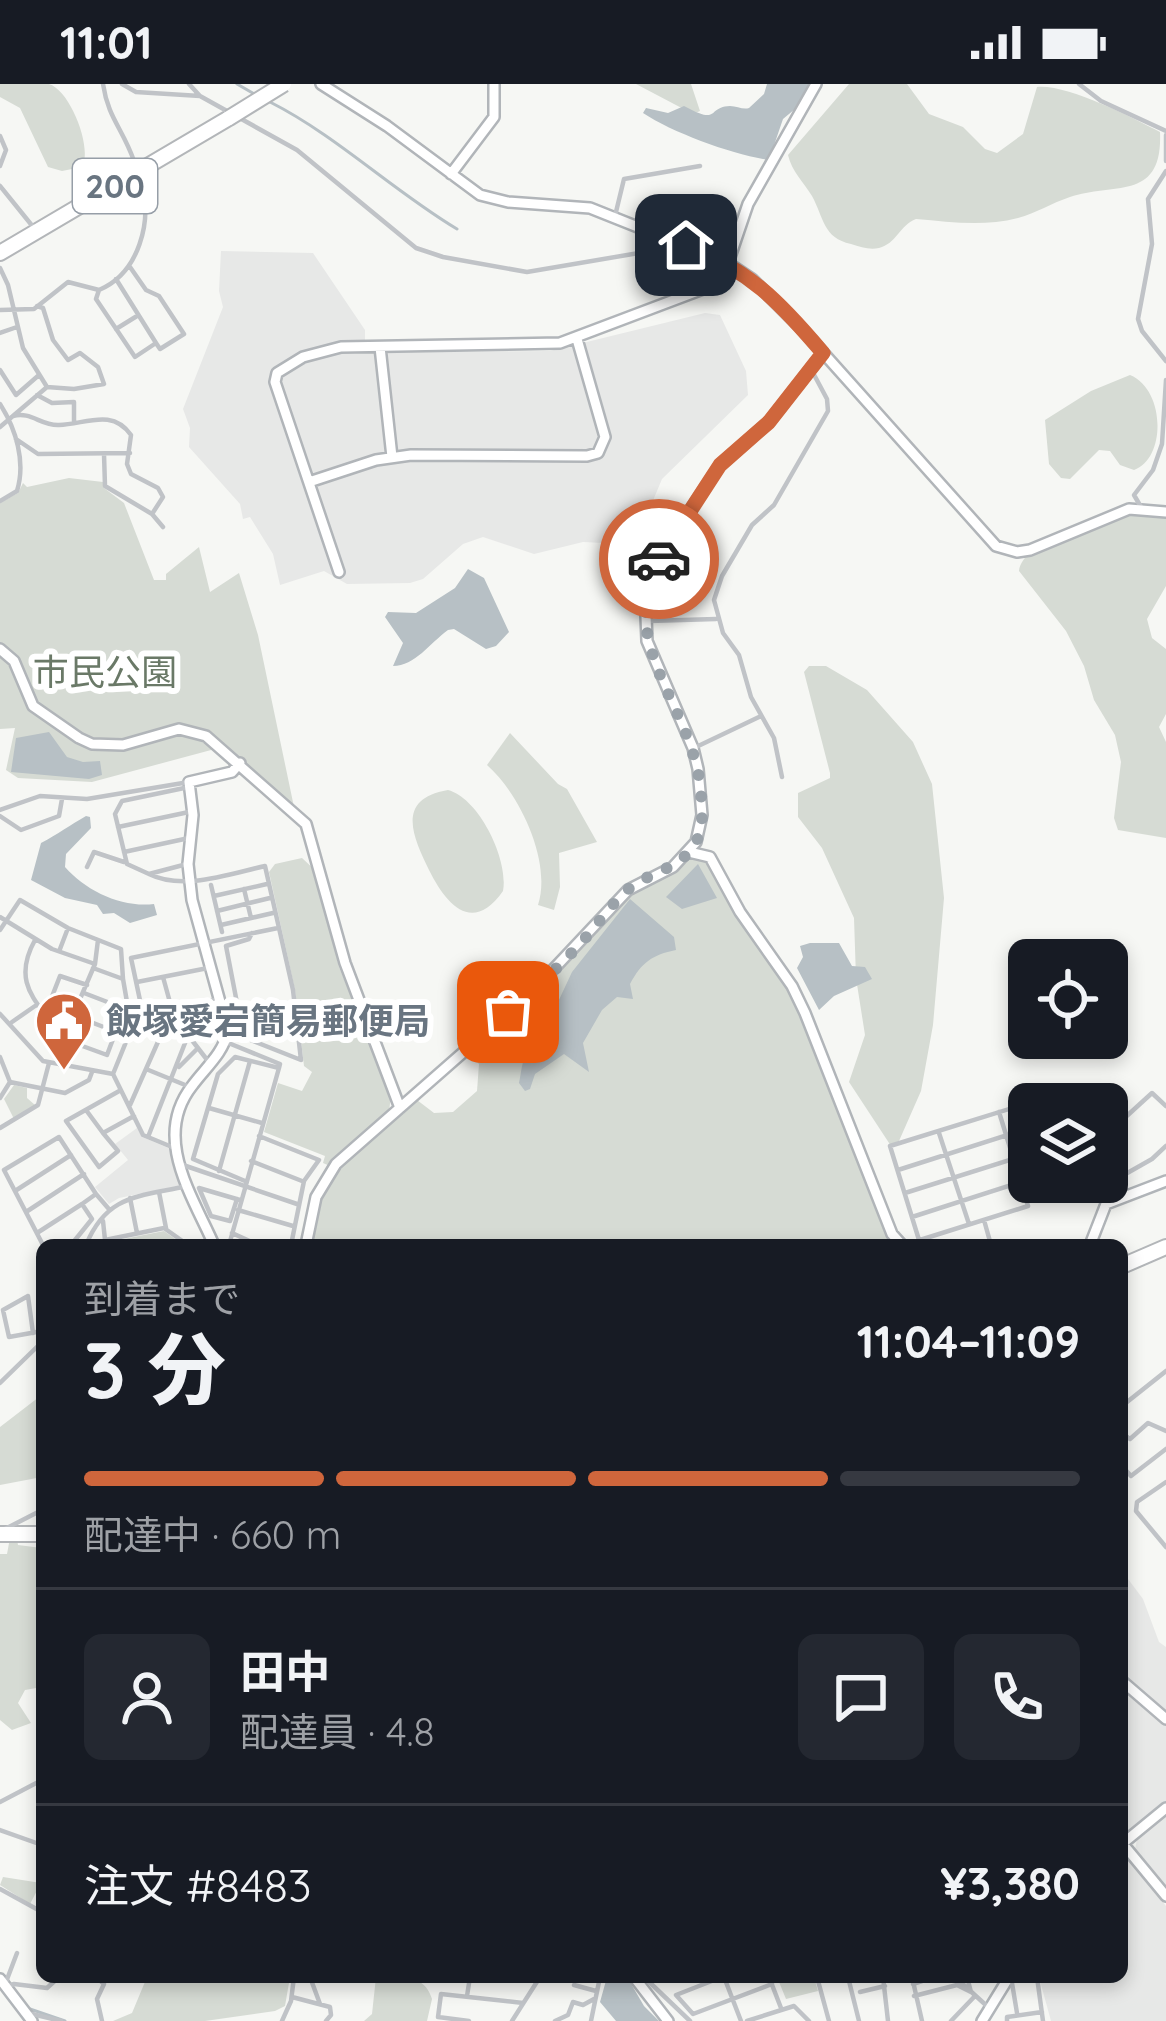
<!DOCTYPE html>
<html lang="ja">
<head>
<meta charset="utf-8">
<style>
	:root { --surface:#171b24; --page:#242831; --text:#f1f3f6; --muted:#9ea1a6; --line:#363941; --accent:#cf663c }
	body { margin:0; font-family:Quicksand,"Noto Sans JP",sans-serif; background:var(--page); color:var(--text); height:100vh; display:flex; flex-direction:column; font-size:45px; white-space:nowrap }
	* { box-sizing:border-box; margin:0 }
	p { font-size:39px; color:var(--muted) }
	.icon { flex:none; width:66px; height:66px; fill:none; stroke:currentColor; stroke-width:2; stroke-linecap:round; stroke-linejoin:round }
	.map { position:relative; flex:1; overflow:hidden }
	.side { position:absolute; left:36px; top:1155px; width:1092px; height:744px; display:flex; flex-direction:column; background:var(--surface); border-radius:18px; box-shadow:0 6px 18px #0003 }
	.side>* { flex:none }
	.buttons { position:absolute; left:1008px; top:855px; display:grid; gap:24px }
	.buttons a { display:grid; place-items:center; width:120px; height:120px; border-radius:18px; background:var(--surface); box-shadow:0 6px 18px #0003; font-size:60px }
	.pin { position:absolute; display:grid; place-items:center; width:102px; height:102px; color:#fff; margin:-51px; border-radius:24px; box-shadow:0 6px 18px #0006 }
	.courier { position:absolute; display:grid; place-items:center; width:120px; height:120px; margin:-60px; border:9px solid #cf663c; border-radius:50%; background:#fff; color:#222; box-shadow:0 3px 15px #0007 }
	.overview em { font-style:normal; font-weight:800 }
	.overview div { display:flex; flex-direction:column-reverse }
	.overview { display:flex; align-items:center; justify-content:space-between; height:204px; padding:0 48px }
	h1 { font-size:78px; font-weight:800; line-height:90px }
	.bar { display:grid; grid-template-columns:repeat(4,1fr); gap:18px 12px; align-content:center; height:144px; padding:0 48px }
	.bar i { height:15px; border-radius:9px; background:var(--line) }
	.bar .active { background:var(--accent) }
	.bar p { grid-column:span 4 }
	.line { display:flex; align-items:center; gap:30px; padding:0 48px; border-top:3px solid var(--line) }
	.line div { flex:1 }
	.round { display:grid; place-items:center; flex:none; width:126px; height:126px; border-radius:18px; background:var(--page) }
	.status { display:flex; justify-content:space-between; align-items:center; height:84px; padding:0 60px; background:var(--surface); direction:ltr }
	.status svg { height:33px; fill:currentColor }
	.map>svg:first-child { display:block }
	.built { fill:#e7e8e7 }
	.green { fill:#d6dbd4 }
	.water { fill:#b7c0c5 }
	.lines { fill:none; stroke-linecap:round; stroke-linejoin:round }
	.stream { stroke:#b7c0c5; stroke-width:3 }
	.secondary-casing { stroke:#b1b5b9; stroke-width:14 }
	.highway-casing { stroke:#b3b6b9; stroke-width:18 }
	.street { stroke:#c0c3c7; stroke-width:4.5 }
	.secondary { stroke:#fff; stroke-width:9 }
	.highway { stroke:#fff; stroke-width:14 }
	.highway-bridge-casing { stroke:#b3b6b9; stroke-width:18; stroke-linecap:butt }
	.street-bridge { stroke:#c0c3c7; stroke-width:4.5 }
	.highway-bridge { stroke:#fff; stroke-width:14 }
	.done { stroke:#9aa2a9; stroke-width:12; stroke-dasharray:0 21.6 }
	.route { stroke:#cf663c; stroke-width:15 }
	.labels { text-anchor:middle; stroke-width:12; stroke-linejoin:round; paint-order:stroke }
	.shield { fill:#fff; stroke:#969ea7; stroke-width:3 }
	.shield-label { font-size:33px; font-weight:bold; fill:#697581 }
	.park-label { font-size:36px; fill:#6a7967; stroke:#fff }
	.poi-label { font-size:36px; font-weight:bold; fill:#697581; stroke:#fff; text-anchor:start }
</style>
</head>
<body>
<div class="status"><b>11:01</b><svg viewBox="0 0 49 12"><path d="M0 12V9h3v3zM5 12V6h3v6zM10 12V3h3v9zM15 12V0h3v12zM26 1h20v11H26zM47 4h2v5h-2z"/></svg></div>
<div class="map">
<svg width="1166" height="1937" viewBox="0 0 1166 1937">
	<rect width="100%" height="100%" fill="#f6f7f4"/>
	<path class="built" d="M 221,167 L 313,169 L 365,246 L 365,268 L 550,267 L 705,229 L 720,231 L 746,287 L 748,311 L 662,395 L 647,431 L 623,460 L 583,458 L 534,470 L 483,453 L 463,460 L 423,495 L 410,499 L 347,500 L 324,487 L 280,501 L 273,470 L 250,433 L 243,435 L 240,420 L 189,363 L 190,344 L 183,325 L 223,223 L 219,207 Z
		M 137,1044 L 142,1053 L 171,1065 L 183,1101 L 119,1114 L 109,1120 L 95,1103 L 128,1076 L 115,1060 Z
		M 1122,1487 L 1143,1515 L 1159,1558 L 1166,1563 L 1166,1718 L 1122,1752 Z
		M 1166,1731 L 1166,1803 L 1135,1766 L 1137,1755 Z
		M 1122,1773 L 1127,1773 L 1166,1822 L 1166,1937 L 1051,1937 L 1039,1893 L 1122,1893 Z"/>
	<path class="green" d="M 0,0 C 14,0 35,0 49,0 C 70,6 93,64 82,83 L 62,87 L 48,83 L 20,24 L 0,13 Z
		M 636,0 L 691,0 L 700,27 L 693,30 Z
		M 849,0 L 907,0 L 929,30 L 963,43 L 985,65 L 997,69 L 1023,50 L 1037,3 C 1067,0 1131,33 1160,48 C 1163,118 1114,98 1070,113 C 1052,119 1036,129 1018,134 C 983,143 951,138 916,135 C 900,141 896,160 879,164 C 869,166 861,163 851,160 C 823,154 824,134 812,112 C 803,97 792,88 788,71 Z
		M 1130,291 C 1166,306 1166,375 1134,386 L 1120,381 L 1110,367 L 1099,366 L 1070,395 L 1061,394 L 1049,380 L 1045,336 L 1091,307 Z
		M 69,394 L 103,398 L 104,404 L 124,419 L 154,496 L 166,496 L 166,490 L 199,463 L 210,508 L 239,489 L 258,551 L 294,723 L 226,662 L 92,698 L 18,694 L 6,686 L 15,644 L 0,645 L 0,419 L 18,409 L 23,399 L 27,403 Z
		M 1127,428 L 1166,432 L 1166,502 L 1147,535 L 1152,554 L 1166,565 L 1166,630 L 1159,643 L 1166,658 L 1166,754 L 1118,746 L 1114,734 L 1121,678 L 1115,651 L 1094,616 L 1084,582 L 1066,547 L 1019,487 C 1024,454 1099,438 1127,428 Z
		M 809,582 L 826,582 L 867,606 L 913,658 L 932,700 L 944,814 L 933,941 L 921,1007 L 899,1057 L 891,1062 L 849,998 L 865,951 L 856,894 L 854,834 L 822,764 L 798,733 L 798,709 L 830,694 L 830,689 L 804,588 Z
		M 510,649 L 558,700 L 567,705 L 597,758 L 559,769 L 560,803 L 554,826 L 538,821 C 552,778 520,710 487,681 Z
		M 448,706 C 479,714 509,776 503,807 C 472,851 446,820 429,786 C 413,753 395,715 448,706 Z
		M 689,770 L 708,775 L 789,903 L 900,1161 L 309,1161 C 322,1080 359,1066 417,1016 L 434,1029 L 453,1028 L 477,1007 L 479,980 L 467,967 L 565,880 L 627,809 Z
		M 302,774 L 316,787 L 339,883 L 391,1011 L 389,1028 L 330,1082 L 323,1079 L 325,1072 L 264,1048 L 278,999 L 302,1007 L 312,988 L 304,982 L 295,906 L 269,788 L 275,780 Z
		M 14,1001 L 27,1004 L 27,1014 L 35,1021 L 14,1035 L 4,1015 Z
		M 164,1147 L 184,1161 L 99,1161 L 99,1160 Z
		M 42,1291 L 42,1393 L 0,1401 L 0,1343 L 39,1313 L 36,1303 Z
		M 10,1454 L 17,1455 L 18,1461 L 42,1464 L 42,1603 L 25,1606 L 18,1619 L 31,1639 L 12,1646 L 0,1636 L 0,1470 L 7,1470 Z
		M 3,1793 L 41,1799 L 30,1820 L 0,1801 Z
		M 147,1893 L 290,1893 L 285,1922 L 275,1927 L 205,1937 L 113,1937 L 132,1929 Z
		M 376,1893 C 399,1893 424,1888 432,1915 L 427,1937 L 364,1937 L 372,1930 Z
		M 777,1893 L 814,1893 L 818,1907 L 786,1915 Z"/>
	<path class="water" d="M 767,0 L 812,0 L 801,20 L 783,35 L 769,76 C 734,71 673,49 643,29 L 646,24 L 668,29 L 684,22 C 721,42 706,23 730,22 C 737,22 743,26 749,24 L 764,10 Z
		M 468,485 L 484,494 L 509,548 L 496,562 L 486,565 L 454,545 L 448,546 C 430,559 415,582 393,582 L 403,559 L 385,533 L 388,528 L 416,529 L 455,504 Z
		M 49,648 L 67,673 L 83,678 L 100,677 L 102,691 L 89,695 L 11,688 L 16,654 Z
		M 86,732 L 90,733 L 91,744 L 66,770 L 65,783 C 86,807 122,824 154,820 L 157,831 L 130,839 L 114,829 L 103,830 L 97,821 L 65,814 L 31,796 L 41,759 C 58,750 70,741 86,732 Z
		M 698,780 L 717,814 L 682,825 L 666,813 Z
		M 630,815 L 674,853 L 676,866 C 652,871 642,878 630,900 L 633,915 L 617,913 L 602,926 L 583,959 L 589,988 L 564,970 L 535,990 L 530,1005 L 525,1007 L 519,999 C 521,990 522,977 526,970 C 536,952 553,952 548,928 L 558,918 L 572,888 Z
		M 810,859 L 839,859 L 852,882 L 865,883 L 872,895 L 834,912 L 819,926 L 797,884 L 803,873 L 800,862 Z
		M 607,1893 L 627,1893 L 644,1922 L 659,1937 L 616,1937 L 600,1918 Z"/>
	<g class="lines">
		<path class="stream" d="M 237,0 L 256,11
			M 270,18 C 337,52 392,106 457,145
			M 27,1924 L 65,1937"/>
		<defs>
			<path id="secondary" d="M 321,0 L 387,42 L 480,111 L 508,118 L 590,124 L 728,179 L 752,195 L 801,244 L 996,462 L 1017,468 L 1030,466 L 1129,425 L 1166,428
				M 451,90 L 494,33 L 494,0
				M 380,263 L 392,373
				M 309,398 L 376,376 L 411,371 L 587,372 L 598,369 L 605,353 L 577,255
				M 339,488 L 275,298 L 277,289 L 303,273 L 341,263 L 560,259 L 711,202 L 728,179 L 748,120 L 816,0
				M 0,565 L 14,577 L 33,622 L 79,654 L 92,660 L 123,661 L 179,645 L 206,652 L 306,740 L 345,879 L 400,1024
				M 689,768 L 710,773 L 740,828 L 792,902 L 805,929 L 892,1150 L 902,1161
				M 214,1161 C 192,1111 152,1053 192,1002 C 205,984 223,970 228,947 L 192,816 L 188,780 L 193,731 L 189,698 L 232,688 L 240,679
				M 306,1161 L 316,1113 L 336,1080 L 532,908 L 628,806 L 673,783 L 696,758 L 702,731 L 698,685 L 693,664 L 647,557 L 645,508 L 660,472 L 720,381 L 769,338 L 823,269
				M 1090,1161 L 1106,1120 L 1166,1097
				M 1122,1597 L 1166,1635
				M 1122,1760 L 1166,1724
				M 1123,1760 L 1166,1812
				M 634,1893 L 668,1937
				M 0,1895 L 32,1937
				M 982,1937 L 1009,1893"/>
			<path id="highway" d="M 0,169 L 229,34
				M 1122,1182 L 1166,1163
				M 0,1450 L 42,1450"/>
		</defs>
		<use href="#secondary" class="secondary-casing"/>
		<use href="#highway" class="highway-casing"/>
		<path class="street" d="M 103,0 C 108,34 123,45 134,77
			M 122,0 L 136,8 L 200,12
			M 189,0 L 200,12 L 297,66 L 416,164 L 443,173 L 527,188 L 680,162
			M 1079,0 L 1101,17 L 1166,47
			M 1166,51 L 1166,77
			M 0,52 L 6,66 L 0,82
			M 1166,87 L 1148,115 L 1152,160 L 1138,235 L 1142,247 L 1166,277
			M 0,102 L 34,144
			M 615,132 L 624,95 L 700,82
			M 0,184 L 8,201 L 23,264 L 47,303 L 0,343
			M 116,195 L 156,259
			M 99,206 L 96,215 L 135,273 L 156,259 L 160,265 L 184,250 L 159,212 L 146,206 L 130,183
			M 37,222 L 43,224 L 53,256 L 68,276 L 80,269 L 98,283 L 104,300 L 74,305 L 47,303
			M 0,226 L 34,225 L 68,198 L 99,206 C 139,189 153,137 141,98
			M 116,245 L 137,232
			M 0,249 L 17,243
			M 0,286 L 16,311 L 39,291
			M 37,311 L 52,319 L 74,318 L 74,337
			M 0,320 C 16,345 26,378 17,407 L 0,417
			M 13,332 C 31,327 41,342 59,341 C 86,340 112,324 131,351 L 127,380 L 131,390 L 158,404 L 163,413 L 152,430
			M 16,355 L 38,370 L 130,369
			M 104,370 L 105,402 L 152,430 L 163,443
			M 1141,423 L 1134,411 L 1153,386 L 1162,360 L 1166,296
			M 649,537 L 716,535
			M 694,664 L 759,633
			M 782,693 L 774,654 L 751,613 L 739,571 L 723,549 L 714,516 L 722,492 L 752,441 L 774,421 L 828,327 L 827,315 L 811,285
			M 0,726 L 40,712 L 87,715 L 189,698
			M 0,732 L 21,746 L 59,732 L 62,715
			M 118,743 L 189,728
			M 124,768 L 189,754
			M 187,780 L 149,790 L 127,780 L 115,730 L 122,717 L 189,703
			M 87,783 L 94,768 L 124,778
			M 149,790 C 183,807 229,790 265,782 L 293,906 L 301,976 L 228,947
			M 211,801 L 222,848
			M 244,805 L 251,834
			M 214,812 L 267,800
			M 217,827 L 270,814
			M 0,833 L 52,865 L 95,880 L 62,957
			M 221,841 L 273,829
			M 0,846 L 20,816 L 68,844 L 121,865 L 123,895
			M 35,856 C 0,919 73,929 60,981
			M 60,865 L 68,844
			M 95,880 L 98,856
			M 163,893 L 174,933
			M 137,898 L 208,884
			M 84,909 L 123,924
			M 220,915 L 188,921 L 192,945 L 225,938
			M 141,921 L 174,933 L 208,977
			M 0,930 L 43,977 L 113,990
			M 75,932 L 114,947
			M 44,933 L 60,892 L 87,901
			M 12,938 L 35,922
			M 243,950 L 226,862 L 249,855 L 252,849
			M 66,956 L 107,971 L 127,918 L 123,895 L 93,884
			M 226,958 L 280,980 L 279,984
			M 0,973 L 10,998 L 0,1014
			M 179,983 L 196,966
			M 146,985 L 190,1003
			M 10,998 L 65,1009 L 89,996 L 92,988
			M 121,1006 L 66,1037 L 99,1083 L 118,1067 L 103,1049 L 134,1032
			M 130,1021 L 169,933
			M 209,1024 L 262,1039
			M 86,1026 L 103,1049
			M 0,1044 L 38,1021 L 49,979
			M 939,1049 L 969,1140
			M 1107,1050 L 1152,1009 L 1166,1022
			M 259,1052 L 319,1076 L 304,1097 L 291,1161
			M 148,1053 L 187,954
			M 172,1063 L 143,1051 L 113,990 L 141,921 L 131,874 L 278,844
			M 1107,1073 L 1115,1065
			M 251,1077 L 302,1097
			M 183,1081 L 297,1120
			M 898,1086 L 1029,1044
			M 219,1087 L 250,977
			M 1107,1092 L 1114,1085 L 1122,1092 L 1152,1075 L 1166,1062
			M 245,1097 L 193,1075 L 218,990 L 235,973 L 279,984
			M 1080,1098 L 1106,1120
			M 15,1107 L 71,1071
			M 1092,1107 L 1101,1098
			M 159,1108 L 166,1144
			M 905,1109 L 1029,1070
			M 130,1114 L 137,1149
			M 237,1115 L 230,1137 L 211,1132 L 199,1104 L 240,1116
			M 238,1126 L 293,1142
			M 26,1128 L 84,1090
			M 912,1133 L 1021,1098 L 1029,1089
			M 984,1136 L 991,1161
			M 103,1137 L 105,1156 L 164,1144 L 188,1161
			M 37,1149 L 82,1120
			M 232,1149 L 258,1161
			M 919,1156 L 890,1062 L 1051,1012 L 1054,1020
			M 43,1161 L 4,1086 L 59,1053 L 96,1110
			M 71,1161 L 92,1135 L 82,1120 L 96,1110 L 108,1124
			M 86,1161 C 107,1110 139,1113 187,1102
			M 229,1161 L 279,984
			M 904,1161 L 1028,1122 L 999,1028
			M 33,1249 L 28,1212 L 3,1226 L 9,1253 L 42,1247
			M 1122,1251 L 1122,1276
			M 0,1299 L 42,1258
			M 1122,1322 L 1166,1287
			M 1122,1349 L 1130,1355 L 1148,1339 L 1166,1347
			M 1122,1382 L 1131,1392 L 1166,1365
			M 1166,1398 L 1137,1418 L 1136,1427 L 1166,1463
			M 5,1445 L 42,1426
			M 0,1718 L 42,1696
			M 0,1746 L 42,1761
			M 0,1805 L 42,1828
			M 96,1893 L 104,1900 L 97,1915 L 102,1937
			M 310,1893 L 320,1920
			M 510,1893 L 534,1896
			M 644,1893 L 690,1937
			M 722,1893 L 676,1911 L 693,1930 L 772,1900
			M 724,1893 L 741,1937
			M 769,1893 L 781,1924
			M 817,1893 L 829,1937
			M 848,1893 L 859,1937
			M 883,1893 L 888,1937
			M 912,1893 L 922,1937
			M 955,1893 L 988,1923
			M 967,1893 L 971,1908
			M 992,1893 L 993,1895
			M 1011,1893 L 1017,1929
			M 1037,1893 L 1043,1937
			M 6,1898 L 17,1869
			M 913,1900 L 934,1893
			M 574,1901 L 596,1907
			M 5,1903 L 14,1900 L 47,1904 L 59,1893
			M 860,1908 L 885,1902
			M 467,1912 L 470,1893
			M 914,1912 L 957,1901 L 971,1908
			M 292,1913 L 330,1923 L 331,1931 L 326,1937
			M 32,1930 L 61,1937
			M 282,1937 L 291,1917 L 294,1893
			M 469,1937 L 438,1933 L 441,1910 L 523,1919
			M 512,1937 L 540,1893
			M 555,1937 L 568,1931 L 573,1918 L 583,1921 L 594,1915
			M 591,1937 L 600,1893
			M 747,1937 L 794,1922 L 809,1937
			M 951,1937 L 975,1912
			M 1007,1937 L 1007,1933 L 1042,1928"/>
		<use href="#secondary" class="secondary"/>
		<use href="#highway" class="highway"/>
		<defs>
			<path id="highway-bridge" d="M 229,34 L 284,0"/>
		</defs>
		<use href="#highway-bridge" class="highway-bridge-casing"/>
		<path class="street-bridge" d="M 134,77 L 141,98"/>
		<use href="#highway-bridge" class="highway-bridge"/>
	</g>
	<g class="lines">
		<path class="done" d="M 508,928 C 537,904 563,879 588,851 C 602,835 615,815 631,803 C 655,786 683,784 697,756 C 704,742 702,725 701,710 C 695,623 614,563 659,475"/>
		<path class="route" d="M 659,475 L 720,381 L 769,338 L 823,269 C 779,217 750,187 686,161"/>
	</g>
	<defs>
		<symbol id="civic-pin" viewBox="-11 -11 22 30"><path d="M0 17L-7.5 6A9.5 9.5 0 1 1 7.5 6Z" fill="#cf663c" stroke="#fff"/><path d="M-.6-6.5H3V-4.5H.6V-3L4-1V1h2V6H-6V1h2V-1L-.6-3ZM-1.2 2.5V6h2.4V2.5Z" fill="#fff"/></symbol>
	</defs>
	<g fill-rule="evenodd">
		<use href="#civic-pin" x="31" y="904" width="66" height="90"/>
	</g>
	<g class="labels">
		<rect class="shield" x="73" y="75" width="84" height="54" rx="9"/>
		<g class="shield-label">
			<text x="115" y="114">200</text>
		</g>
		<g class="park-label">
			<text x="105" y="601">市民公園</text>
		</g>
		<g class="poi-label">
			<text x="106" y="950">飯塚愛宕簡易郵便局</text>
		</g>
	</g>
</svg>
<div class="buttons">
<a><svg class="icon" aria-label="locate" viewBox="0 0 24 24"><circle cx="12" cy="12" r="6"/><path d="M12 2v4M12 18v4M2 12h4M18 12h4"/></svg></a>
<a><svg class="icon" aria-label="layers" viewBox="0 0 24 24"><path d="M12 4l9 5-9 5-9-5zM3 14l9 5 9-5"/></svg></a>
</div>
<div class="pin" style="left:508px;top:928px;background:#ea580c"><svg class="icon" aria-label="bag" viewBox="0 0 24 24"><path d="M5 8h14l-1 12H6zM9 8a3 3 0 0 1 6 0"/></svg></div>
<div class="pin" style="left:686px;top:161px;background:#1f2937"><svg class="icon" aria-label="home" viewBox="0 0 24 24"><path d="M3 11l9-7 9 7M6 9v11h12V9"/></svg></div>
<div class="courier" style="left:659px;top:475px"><svg class="icon" aria-label="car" viewBox="0 0 24 24"><path d="M5 17H2v-5l4-1 3-4h7l3 4 3 1v5h-3M9 17h6M6 11h13"/><circle cx="7" cy="17" r="2"/><circle cx="17" cy="17" r="2"/></svg></div>
<section class="side">
<div class="overview"><div><h1>3 分</h1><p>到着まで</p></div><em>11:04–11:09</em></div>
<div class="bar"><i class="active"></i><i class="active"></i><i class="active"></i><i></i><p>配達中 · 660 m</p></div>
<div class="line" style="height:216px"><a class="round"><svg class="icon" aria-label="person" viewBox="0 0 24 24"><circle cx="12" cy="8" r="4"/><path d="M4 21q1-7 8-7t8 7"/></svg></a><div><b>田中</b><p>配達員 · 4.8</p></div><a class="round"><svg class="icon" aria-label="chat" viewBox="0 0 24 24"><path d="M4 5h16v11H9l-5 4z"/></svg></a><a class="round"><svg class="icon" aria-label="phone" viewBox="0 0 24 24"><path d="M5 4h4l2 5-3 2q2 4 5 5l2-3 5 2v4C11 20 4 13 5 4z"/></svg></a></div>
<div class="line" style="height:156px"><div>注文 #8483</div><b>¥3,380</b></div>
</section>
</div>
</body>
</html>
